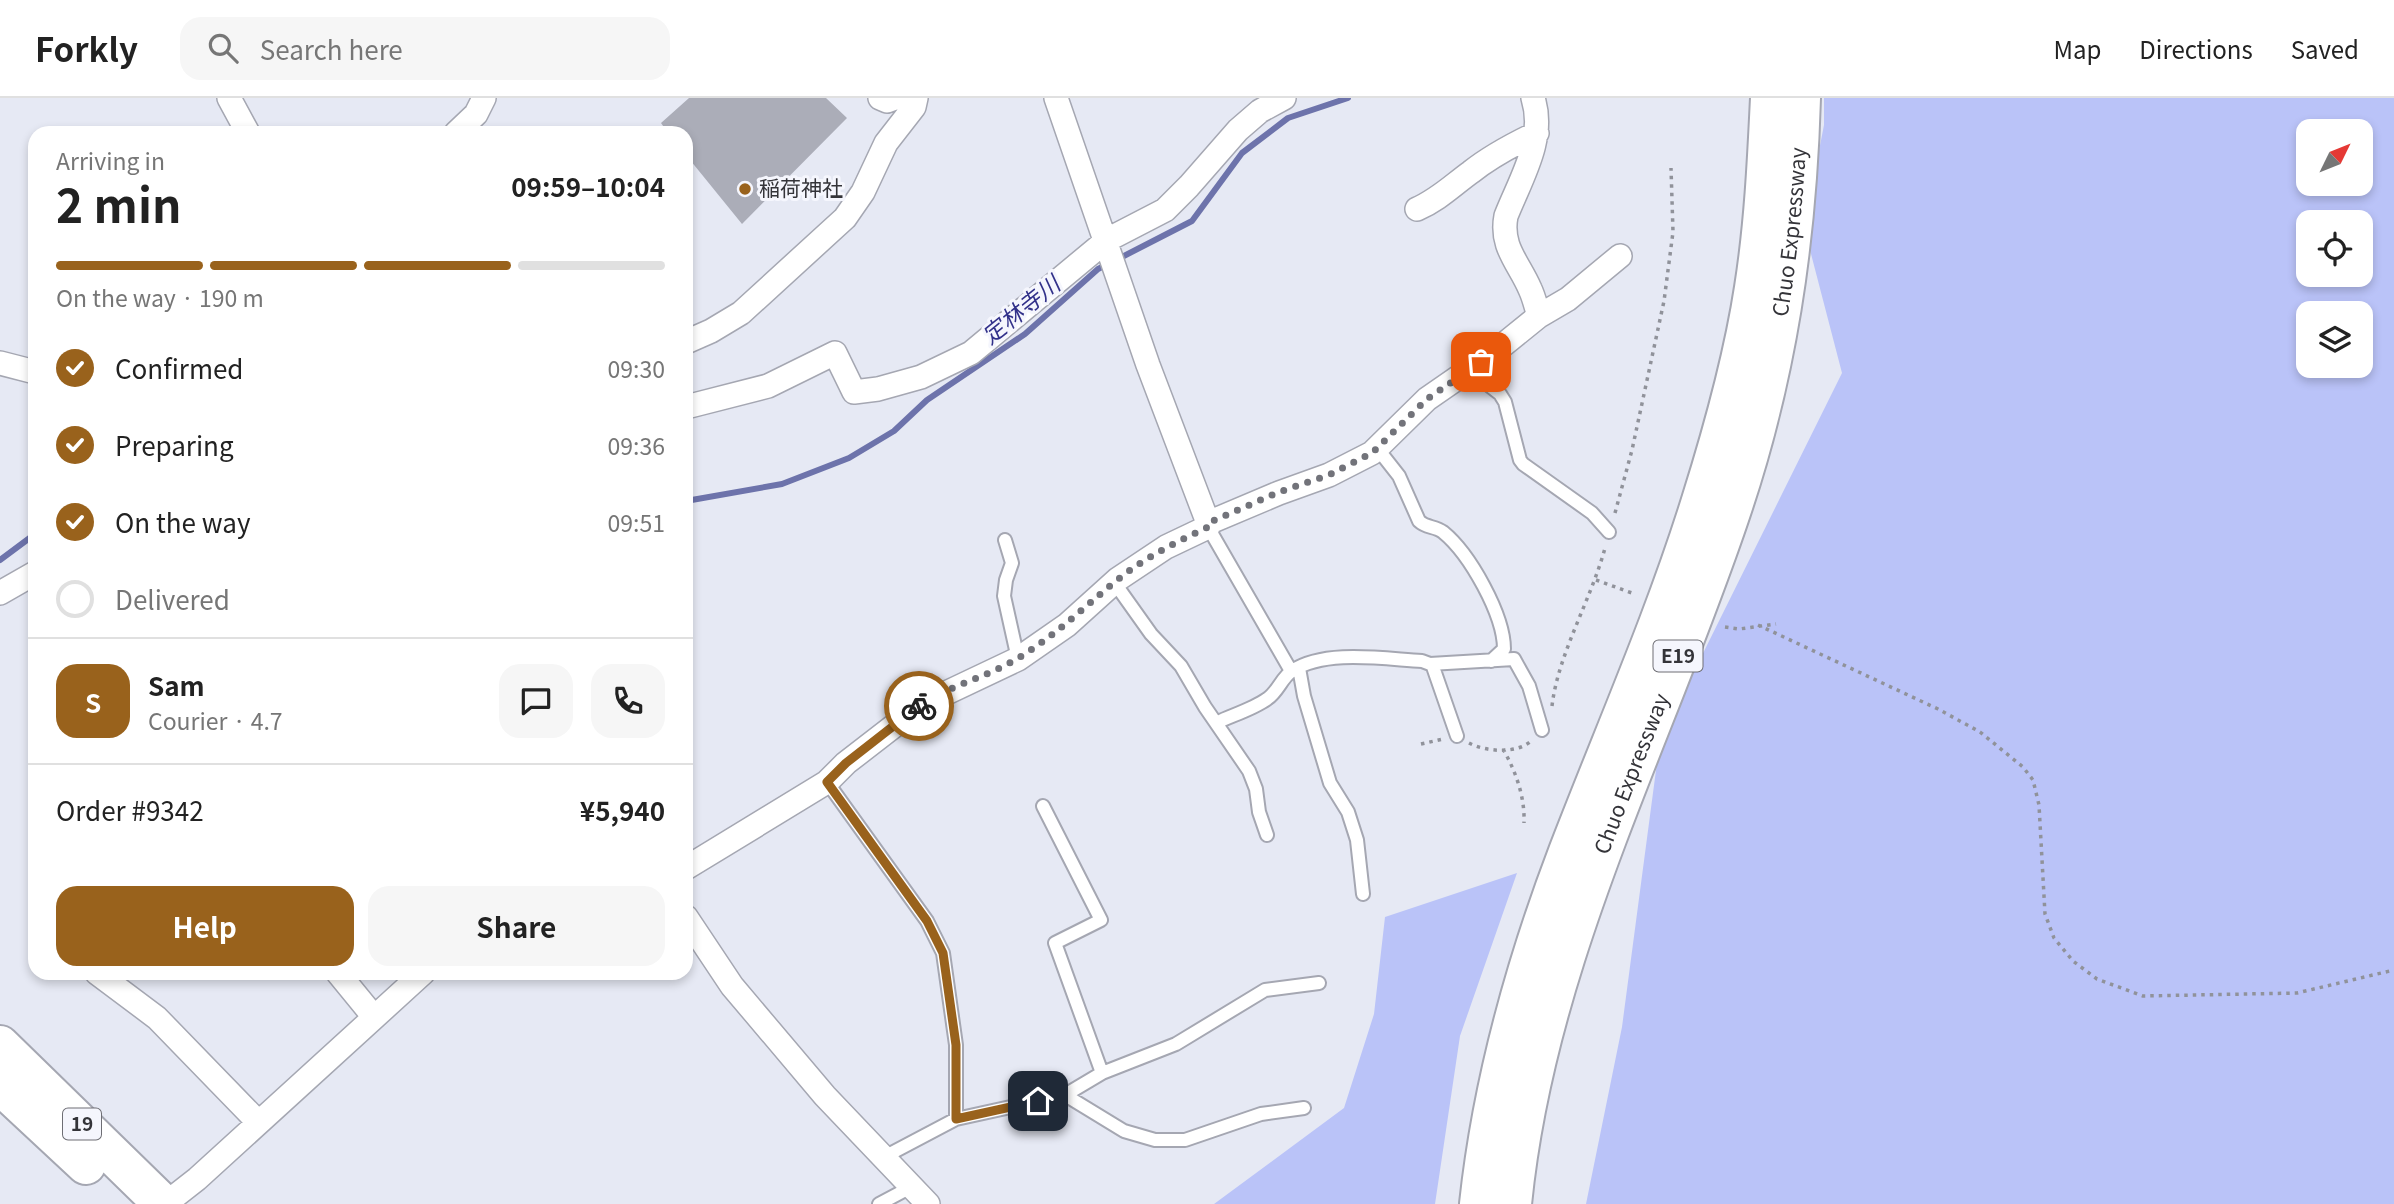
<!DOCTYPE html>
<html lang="en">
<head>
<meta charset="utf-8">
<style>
	:root { --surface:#fff; --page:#f6f6f6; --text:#222; --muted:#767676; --line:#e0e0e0; --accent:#99621c }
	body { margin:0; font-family:Georgia,"Noto Sans JP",serif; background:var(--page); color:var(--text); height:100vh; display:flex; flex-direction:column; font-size:26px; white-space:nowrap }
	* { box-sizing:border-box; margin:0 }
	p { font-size:23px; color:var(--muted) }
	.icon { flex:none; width:38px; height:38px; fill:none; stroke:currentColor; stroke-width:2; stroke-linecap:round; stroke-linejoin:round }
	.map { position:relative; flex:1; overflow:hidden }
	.drawer { position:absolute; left:28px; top:28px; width:665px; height:854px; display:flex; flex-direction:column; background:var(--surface); border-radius:21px; box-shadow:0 4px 10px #0003 }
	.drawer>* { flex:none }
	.needle { width:46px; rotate:47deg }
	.controls { position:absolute; left:2296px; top:21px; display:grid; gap:14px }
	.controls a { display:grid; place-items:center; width:77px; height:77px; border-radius:14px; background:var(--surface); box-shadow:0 4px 10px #0003; font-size:35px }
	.pin { position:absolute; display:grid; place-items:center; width:60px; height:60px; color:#fff; margin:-30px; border-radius:14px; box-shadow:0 4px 10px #0006 }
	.courier { position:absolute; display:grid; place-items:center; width:70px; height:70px; margin:-35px; border:5px solid #99621c; border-radius:50%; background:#fff; color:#222; box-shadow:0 2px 9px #0007 }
	.overview em { font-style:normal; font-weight:700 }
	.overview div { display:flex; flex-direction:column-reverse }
	.overview { display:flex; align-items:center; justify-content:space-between; height:119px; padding:0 28px }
	h1 { font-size:46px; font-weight:700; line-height:52px }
	.bar { display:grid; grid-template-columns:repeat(4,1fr); gap:10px 7px; align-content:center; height:84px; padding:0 28px }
	.bar i { height:9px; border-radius:5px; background:var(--line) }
	.bar .active { background:var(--accent) }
	.bar p { grid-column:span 4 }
	.line { display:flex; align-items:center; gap:18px; padding:0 28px; border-top:2px solid var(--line) }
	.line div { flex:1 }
	.round { display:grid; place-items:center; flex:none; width:74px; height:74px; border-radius:21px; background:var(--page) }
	ol { padding:0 28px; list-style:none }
	li { display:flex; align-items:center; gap:21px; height:77px }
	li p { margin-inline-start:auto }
	li .icon { padding:7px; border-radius:50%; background:var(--accent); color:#fff; stroke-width:4 }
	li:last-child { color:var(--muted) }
	li i { width:38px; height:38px; border:4px solid var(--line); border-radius:50% }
	.cta { display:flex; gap:14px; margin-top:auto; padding:14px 28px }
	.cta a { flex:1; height:80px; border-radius:21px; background:var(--accent); color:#fff; font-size:28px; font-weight:700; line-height:80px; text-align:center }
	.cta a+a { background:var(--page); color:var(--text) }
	header { display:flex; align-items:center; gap:42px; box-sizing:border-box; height:98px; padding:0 35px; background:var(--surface); border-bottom:2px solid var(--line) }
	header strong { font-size:33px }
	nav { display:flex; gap:38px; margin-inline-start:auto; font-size:24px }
	.search { width:490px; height:63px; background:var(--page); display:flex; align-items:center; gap:18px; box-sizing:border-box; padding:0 24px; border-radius:21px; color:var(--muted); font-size:26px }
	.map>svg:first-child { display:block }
	.green { fill:#bac3f8; fill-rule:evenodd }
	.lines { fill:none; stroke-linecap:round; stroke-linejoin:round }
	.stream { stroke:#6d73ab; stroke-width:6 }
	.building { fill:#abadb8 }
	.service-casing { stroke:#a5a7b2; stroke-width:16 }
	.minor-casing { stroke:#a5a7b2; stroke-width:26 }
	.trunk-casing { stroke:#a5a7b2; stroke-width:42 }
	.motorway-casing { stroke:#a5a7b2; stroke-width:42 }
	.path { stroke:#90929a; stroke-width:3.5; stroke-dasharray:3.5 5; stroke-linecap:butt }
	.service { stroke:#fff; stroke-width:12 }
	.minor { stroke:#fff; stroke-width:23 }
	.trunk { stroke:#fff; stroke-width:38 }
	.motorway { stroke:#fff; stroke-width:38 }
	.done { stroke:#72737a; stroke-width:7; stroke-dasharray:0 12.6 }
	.route { stroke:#99621c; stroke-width:9 }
	.poi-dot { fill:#99621c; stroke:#f5f6fd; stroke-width:2.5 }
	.labels { text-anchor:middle; stroke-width:6; stroke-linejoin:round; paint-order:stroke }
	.shield { fill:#f5f6fd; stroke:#6e6e74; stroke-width:2 }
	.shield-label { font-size:19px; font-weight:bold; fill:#343439 }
	.poi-label { font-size:21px; fill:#343439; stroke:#f5f6fd; text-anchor:start }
	.street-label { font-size:21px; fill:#343439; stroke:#f5f6fd }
	.water-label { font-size:23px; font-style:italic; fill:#32318a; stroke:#f5f6fd }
</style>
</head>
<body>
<header>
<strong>Forkly</strong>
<div class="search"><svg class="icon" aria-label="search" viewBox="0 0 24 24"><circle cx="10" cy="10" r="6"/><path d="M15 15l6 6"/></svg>Search here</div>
<nav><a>Map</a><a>Directions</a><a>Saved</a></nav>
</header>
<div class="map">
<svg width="2394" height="1106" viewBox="0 0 2394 1106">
	<rect width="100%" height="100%" fill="#e6e9f4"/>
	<path class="green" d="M 1824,0 L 2394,0 L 2394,1106 L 1586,1106 L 1622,929 L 1660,642 L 1842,275 L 1804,129 L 1824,27 ZM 2308,33 L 2361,33 L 2361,86 L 2308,86 ZM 2308,124 L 2361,124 L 2361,177 L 2308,177 ZM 2308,215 L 2361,215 L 2361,268 L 2308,268 Z
		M 1517,775 L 1460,938 L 1435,1106 L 1214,1106 L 1344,1010 L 1374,916 L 1385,819 Z"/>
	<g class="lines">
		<path class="stream" d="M 1118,161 L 1192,123 L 1242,55 L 1288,20 L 1348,0
			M 686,403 L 782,386 L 849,360 L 894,333 L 927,302 L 1025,236 L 1098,171 L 1108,166
			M 0,462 L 35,436"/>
	</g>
	<path class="building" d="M 689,0 L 826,0 L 847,20 L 742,126 L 686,57 L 686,35 L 668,35 L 661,25 Z"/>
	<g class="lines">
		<defs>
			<path id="service" d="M 1469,272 L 1500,296 L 1505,304 L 1520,362 L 1523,366 L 1592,415 L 1609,434
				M 1377,350 L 1399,378 L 1419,423 C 1426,430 1435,428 1443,434 C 1470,456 1504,517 1504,551 L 1491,563
				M 1208,429 L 1291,573
				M 1005,442 L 1012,465 L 1006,482 L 1004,498 L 1018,561
				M 1114,484 L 1151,536 L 1181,568 L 1205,609 L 1249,673 L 1256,691 L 1259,714 L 1267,737
				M 1432,566 L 1457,638
				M 1299,570 L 1304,598 L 1330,685 L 1348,714 L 1357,742 L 1363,796
				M 1218,624 C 1233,617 1253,611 1267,601 C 1278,594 1282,579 1292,573 C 1325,551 1384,561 1422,563 L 1430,566 L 1514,561 L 1529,588 L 1542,632
				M 827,684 L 927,823 L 943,855 L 956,947 L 956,1021
				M 1102,975 L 1176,946 L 1265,892 L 1319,885
				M 1065,997 L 1124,1033 L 1155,1042 L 1185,1042 L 1261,1016 L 1304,1010
				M 884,1059 L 956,1021 L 1065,997 L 1102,975 L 1055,845 L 1101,822 L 1043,708
				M 879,1106 L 911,1089"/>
			<path id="minor" d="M 229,0 L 248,35
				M 880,0 L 887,3 L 895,0
				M 1056,0 L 1148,267 L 1208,425
				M 1533,0 C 1546,41 1521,80 1506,118 C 1500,149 1519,165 1530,191 C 1534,199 1536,209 1539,218
				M 456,35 L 476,16 L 484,0
				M 1417,111 C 1438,102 1453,87 1471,74 C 1491,58 1514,46 1537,35
				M 686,244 L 711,233 L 741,215 L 845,120 L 863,94 L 886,45 L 914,9 L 916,0
				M 0,265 L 35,274
				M 686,309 L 768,288 L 835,255 L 854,294 L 878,291 L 921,279 L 971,255 L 1107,142 L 1165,112 L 1189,88 L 1238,32 L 1260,13 L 1284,0
				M 0,495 L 35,475
				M 686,770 L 827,684 L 846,665 L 921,607 L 1018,561 L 1067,527 L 1118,481 L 1166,449 L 1208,429 L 1208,425 L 1279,395 L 1329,377 L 1372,355 L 1427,301 L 1492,256 L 1539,218 L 1568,201 L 1620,158
				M 686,819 L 732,888 L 825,998 L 928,1106
				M 97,875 L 157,920 L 258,1024
				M 338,875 L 374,919
				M 165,1106 L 197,1081 L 423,875"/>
			<path id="trunk" d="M 0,947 L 163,1106
				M 0,987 L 86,1067"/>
			<g id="motorway">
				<path d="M 1479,1106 C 1492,986 1525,867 1568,754 C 1613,637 1664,522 1701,403 C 1723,333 1743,262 1754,190 C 1764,127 1767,63 1770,0"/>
				<path id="s1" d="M 1512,1106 C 1536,862 1654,644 1731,414 C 1777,278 1797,143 1801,0"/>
			</g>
		</defs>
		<use href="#service" class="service-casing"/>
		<use href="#minor" class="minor-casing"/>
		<use href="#trunk" class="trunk-casing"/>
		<use href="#motorway" class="motorway-casing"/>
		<path class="path" d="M 1615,415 L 1632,352 L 1664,203 L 1673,134 L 1671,70
			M 1596,482 L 1632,495
			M 1758,527 L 1938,611 L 1980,634 L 2023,669 L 2033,682 L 2039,707 L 2045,816 L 2054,840 L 2073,863 L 2097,881 L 2143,898 L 2297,895 L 2394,872
			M 1725,529 L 1739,531 L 1776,526
			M 1552,608 C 1558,556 1591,502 1605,450
			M 1469,645 C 1486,654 1517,656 1531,643
			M 1421,646 L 1443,641
			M 1503,651 C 1516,674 1525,699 1524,725"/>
		<use href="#service" class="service"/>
		<use href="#minor" class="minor"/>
		<use href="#trunk" class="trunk"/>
		<use href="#motorway" class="motorway"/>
	</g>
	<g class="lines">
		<path class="done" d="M 919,608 C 950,587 988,579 1020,559 C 1057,536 1083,510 1116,483 C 1144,460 1176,444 1208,429 L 1208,425 L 1279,394 L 1329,377 L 1372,355 L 1427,301 L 1481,264"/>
		<path class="route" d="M 919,608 L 846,665 L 827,684 L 927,823 L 943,855 L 956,947 L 956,1021 L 1038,1003"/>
	</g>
	<circle class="poi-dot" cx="745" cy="91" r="7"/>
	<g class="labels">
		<g class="shield">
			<rect x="1653.5" y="542.5" width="49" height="31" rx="5"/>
			<rect x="63" y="1010.5" width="38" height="31" rx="5"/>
		</g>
		<g class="shield-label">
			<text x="1678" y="565">E19</text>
			<text x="82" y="1033">19</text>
		</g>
		<g class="poi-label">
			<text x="759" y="98">稲荷神社</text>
		</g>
		<g class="street-label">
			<text dy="7" stroke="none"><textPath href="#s1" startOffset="1015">Chuo Expressway</textPath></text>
			<text dy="7" stroke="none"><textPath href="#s1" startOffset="448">Chuo Expressway</textPath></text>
		</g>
		<g class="water-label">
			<text transform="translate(1021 212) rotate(-39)" y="8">定林寺川</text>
		</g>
	</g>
</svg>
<div class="controls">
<a><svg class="needle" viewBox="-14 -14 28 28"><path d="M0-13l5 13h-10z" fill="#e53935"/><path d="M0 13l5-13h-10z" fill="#767676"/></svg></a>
<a><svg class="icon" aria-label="locate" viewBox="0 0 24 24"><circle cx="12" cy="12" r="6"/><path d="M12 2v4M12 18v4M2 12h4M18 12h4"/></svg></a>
<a><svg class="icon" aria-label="layers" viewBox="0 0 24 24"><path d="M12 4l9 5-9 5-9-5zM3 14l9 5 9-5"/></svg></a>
</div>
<div class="pin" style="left:1481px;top:264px;background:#ea580c"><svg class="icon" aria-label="bag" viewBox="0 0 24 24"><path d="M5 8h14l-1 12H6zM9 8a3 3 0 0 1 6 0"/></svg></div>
<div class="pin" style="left:1038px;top:1003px;background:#1f2937"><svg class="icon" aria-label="home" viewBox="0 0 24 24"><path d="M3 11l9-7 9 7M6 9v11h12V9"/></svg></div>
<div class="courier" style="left:919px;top:608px"><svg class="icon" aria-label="bike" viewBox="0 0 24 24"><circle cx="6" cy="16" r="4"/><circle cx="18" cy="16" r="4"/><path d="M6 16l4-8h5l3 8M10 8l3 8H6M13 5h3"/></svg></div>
<section class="drawer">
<div class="overview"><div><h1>2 min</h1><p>Arriving in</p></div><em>09:59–10:04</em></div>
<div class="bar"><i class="active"></i><i class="active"></i><i class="active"></i><i></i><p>On the way · 190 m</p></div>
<ol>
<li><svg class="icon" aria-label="check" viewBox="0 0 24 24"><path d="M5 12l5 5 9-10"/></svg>Confirmed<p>09:30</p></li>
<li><svg class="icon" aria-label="check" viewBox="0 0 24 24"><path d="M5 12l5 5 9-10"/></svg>Preparing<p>09:36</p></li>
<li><svg class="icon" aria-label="check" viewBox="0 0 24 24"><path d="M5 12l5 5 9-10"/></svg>On the way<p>09:51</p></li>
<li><i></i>Delivered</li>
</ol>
<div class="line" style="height:126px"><b class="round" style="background:var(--accent);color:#fff">S</b><div><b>Sam</b><p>Courier · 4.7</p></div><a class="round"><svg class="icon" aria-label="chat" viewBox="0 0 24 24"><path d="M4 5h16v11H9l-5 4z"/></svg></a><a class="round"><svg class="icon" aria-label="phone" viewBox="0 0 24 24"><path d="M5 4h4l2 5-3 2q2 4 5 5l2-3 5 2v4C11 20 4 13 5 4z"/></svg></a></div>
<div class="line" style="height:91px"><div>Order #9342</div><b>¥5,940</b></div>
<div class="cta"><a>Help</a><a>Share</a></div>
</section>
</div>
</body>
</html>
